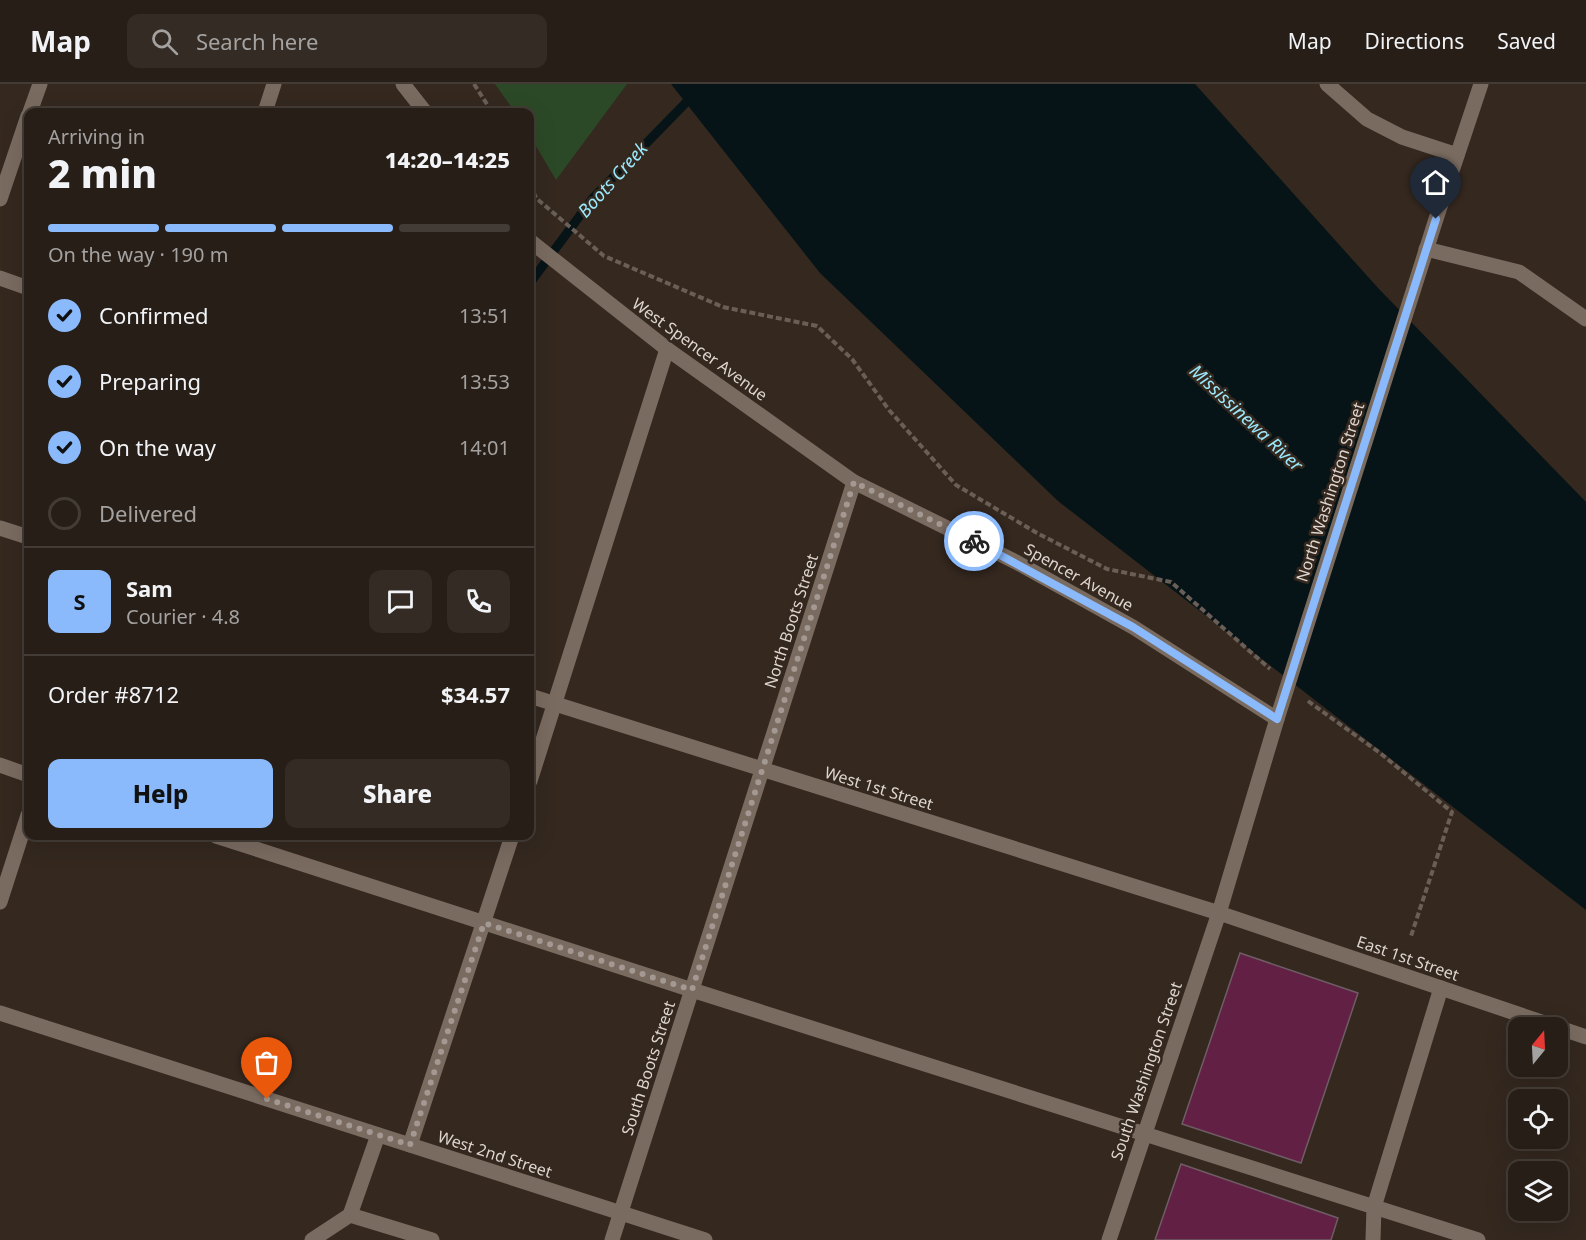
<!DOCTYPE html>
<html lang="en">
<head>
<meta charset="utf-8">
<style>
	:root { --surface:#271e17; --page:#332b24; --text:#f1f3f6; --muted:#a4a2a1; --line:#433c36; --accent:#8abafc }
	body { margin:0; font-family:"Noto Sans",sans-serif; background:var(--page); color:var(--text); height:100vh; display:flex; flex-direction:column; font-size:22px; white-space:nowrap }
	* { box-sizing:border-box; margin:0 }
	p { font-size:20px; color:var(--muted) }
	.icon { flex:none; width:33px; height:33px; fill:none; stroke:currentColor; stroke-width:2; stroke-linecap:round; stroke-linejoin:round }
	.map { position:relative; flex:1; overflow:hidden }
	.drawer { position:absolute; left:24px; top:24px; width:510px; height:732px; display:flex; flex-direction:column; background:var(--surface); border-radius:12px; box-shadow:0 6px 24px #0002,0 0 0 2px var(--line) }
	.drawer>* { flex:none }
	.needle { width:39px; rotate:18deg }
	.fabs { position:absolute; left:1508px; top:933px; display:grid; gap:12px }
	.fabs a { display:grid; place-items:center; width:60px; height:60px; border-radius:12px; background:var(--surface); box-shadow:0 6px 24px #0002,0 0 0 2px var(--line); font-size:30px }
	.pin { position:absolute; display:grid; place-items:center; width:51px; height:51px; color:#fff; margin:-62px -26px; border-radius:50% 50% 50% 0; rotate:-45deg; box-shadow:0 0 6px #0007 }
	.pin .icon { rotate:45deg }
	.courier { position:absolute; display:grid; place-items:center; width:60px; height:60px; margin:-30px; border:4px solid #8abafc; border-radius:50%; background:#fff; color:#222; box-shadow:0 2px 8px #0007 }
	.summary em { font-style:normal; font-weight:800 }
	.summary div { display:flex; flex-direction:column-reverse }
	.summary { display:flex; align-items:center; justify-content:space-between; height:102px; padding:0 24px }
	h1 { font-size:39px; font-weight:800; line-height:45px }
	.bar { display:grid; grid-template-columns:repeat(4,1fr); gap:9px 6px; align-content:center; height:72px; padding:0 24px }
	.bar i { height:8px; border-radius:4px; background:var(--line) }
	.bar .active { background:var(--accent) }
	.bar p { grid-column:span 4 }
	.line { display:flex; align-items:center; gap:15px; padding:0 24px; border-top:2px solid var(--line) }
	.line div { flex:1 }
	.round { display:grid; place-items:center; flex:none; width:63px; height:63px; border-radius:12px; background:var(--page) }
	ol { padding:0 24px; list-style:none }
	li { display:flex; align-items:center; gap:18px; height:66px }
	li p { margin-inline-start:auto }
	li .icon { padding:6px; border-radius:50%; background:var(--accent); color:#111; stroke-width:4 }
	li:last-child { color:var(--muted) }
	li i { width:33px; height:33px; border:3px solid var(--line); border-radius:50% }
	.button { display:flex; gap:12px; margin-top:auto; padding:12px 24px }
	.button a { flex:1; height:69px; border-radius:12px; background:var(--accent); color:#111; font-size:24px; font-weight:800; line-height:69px; text-align:center }
	.button a+a { background:var(--page); color:var(--text) }
	header { display:flex; align-items:center; gap:36px; box-sizing:border-box; height:84px; padding:0 30px; background:var(--surface); border-bottom:2px solid var(--line) }
	header strong { font-size:28px }
	nav { display:flex; gap:33px; margin-inline-start:auto; font-size:21px }
	.search { width:420px; height:54px; background:var(--page); display:flex; align-items:center; gap:15px; box-sizing:border-box; padding:0 21px; border-radius:12px; color:var(--muted); font-size:22px }
	.map>svg:first-child { display:block }
	.green { fill:#2c4927 }
	.water { fill:#061417 }
	.lines { fill:none; stroke-linecap:round; stroke-linejoin:round }
	.stream { stroke:#061417; stroke-width:9 }
	.building { fill:#632045; stroke:#6e5d64; stroke-width:1.5 }
	.path { stroke:#6a5f57; stroke-width:4; stroke-dasharray:6 3; stroke-linecap:butt }
	.service { stroke:#7a6b60; stroke-width:15 }
	.minor { stroke:#7a6b60; stroke-width:15 }
	.tertiary { stroke:#7a6b60; stroke-width:15 }
	.secondary { stroke:#7a6b60; stroke-width:15 }
	.done { stroke:#a39992; stroke-width:6; stroke-dasharray:0 10.8 }
	.route { stroke:#8abafc; stroke-width:8 }
	.labels { text-anchor:middle; stroke-width:5; stroke-linejoin:round; paint-order:stroke }
	.street-label { font-size:16px; fill:#dfd6d0; stroke:#34281f }
	.water-label { font-size:18px; font-style:italic; fill:#9ae9fc; stroke:#34281f }
</style>
</head>
<body>
<header>
<strong>Map</strong>
<div class="search"><svg class="icon" aria-label="search" viewBox="0 0 24 24"><circle cx="10" cy="10" r="6"/><path d="M15 15l6 6"/></svg>Search here</div>
<nav><a>Map</a><a>Directions</a><a>Saved</a></nav>
</header>
<div class="map">
<svg width="1586" height="1156" viewBox="0 0 1586 1156">
	<rect width="100%" height="100%" fill="#34281f"/>
	<path class="green" d="M 495,0 L 627,0 L 556,96 L 530,52 L 530,28 L 515,28 Z"/>
	<path class="water" d="M 671,0 L 1195,0 L 1378,204 L 1586,418 L 1586,826 L 1058,417 L 820,189 Z"/>
	<g class="lines">
		<path class="stream" d="M 530,199 L 593,114 L 704,0"/>
	</g>
	<path class="building" d="M 1240,869 L 1358,909 L 1301,1079 L 1182,1040 Z
		M 1181,1080 L 1338,1134 L 1331,1156 L 1155,1156 Z"/>
	<g class="lines">
		<path class="path" d="M 474,0 L 492,28
			M 530,100 L 536,114 L 604,172 L 723,223 L 817,242 L 852,275 L 889,326 L 956,401 L 1037,449 L 1107,485 L 1171,498 L 1270,585
			M 1308,617 L 1380,669 L 1452,728 L 1411,852"/>
		<path class="service" d="M 1327,0 L 1367,35 L 1402,53 L 1457,71
			M 265,28 L 274,0
			M 1426,165 L 1519,188 L 1586,235
			M 0,194 L 28,204
			M 0,681 L 28,691
			M 530,697 L 667,265
			M 216,752 L 692,906 L 1478,1156
			M 0,818 L 28,731
			M 378,1051 L 350,1131 L 432,1156
			M 410,1061 L 512,752
			M 312,1156 L 350,1131
			M 1373,1156 L 1374,1123 L 1441,904"/>
		<path class="minor" d="M 30,28 L 40,0
			M 0,115 L 28,32
			M 0,444 L 28,453
			M 530,612 L 1219,829
			M 0,929 L 705,1156
			M 612,1156 L 854,398"/>
		<path class="tertiary" d="M 1277,635 L 1436,135 L 1481,0"/>
		<path class="secondary" d="M 403,0 L 425,28
			M 530,157 L 667,265 L 854,398 L 1016,478 L 1133,543 L 1277,635 L 1219,829 L 1109,1156
			M 1219,829 L 1586,953"/>
	</g>
	<g class="lines">
		<path class="done" d="M 267,1015 L 410,1061 L 484,839 L 692,906 L 854,398 L 974,457"/>
		<path class="route" d="M 974,457 L 1133,543 L 1277,635 L 1436,135"/>
	</g>
	<g class="labels">
		<g class="street-label">
			<text transform="translate(700 265) rotate(36)" y="6">West Spencer Avenue</text>
			<text transform="translate(1330 408) rotate(-72)" y="6">North Washington Street</text>
			<text transform="translate(1079 493) rotate(29)" y="6">Spencer Avenue</text>
			<text transform="translate(791 537) rotate(-72)" y="6">North Boots Street</text>
			<text transform="translate(879 704) rotate(17)" y="6">West 1st Street</text>
			<text transform="translate(1408 874) rotate(19)" y="6">East 1st Street</text>
			<text transform="translate(648 984) rotate(-72)" y="6">South Boots Street</text>
			<text transform="translate(1146 987) rotate(-71)" y="6">South Washington Street</text>
			<text transform="translate(495 1070) rotate(18)" y="6">West 2nd Street</text>
		</g>
		<g class="water-label">
			<text transform="translate(613 96) rotate(-48)" y="6">Boots Creek</text>
			<text transform="translate(1246 334) rotate(43)" y="6">Mississinewa River</text>
		</g>
	</g>
</svg>
<div class="fabs">
<a><svg class="needle" viewBox="-14 -14 28 28"><path d="M0-13l5 13h-10z" fill="#e53935"/><path d="M0 13l5-13h-10z" fill="#a4a2a1"/></svg></a>
<a><svg class="icon" aria-label="locate" viewBox="0 0 24 24"><circle cx="12" cy="12" r="6"/><path d="M12 2v4M12 18v4M2 12h4M18 12h4"/></svg></a>
<a><svg class="icon" aria-label="layers" viewBox="0 0 24 24"><path d="M12 4l9 5-9 5-9-5zM3 14l9 5 9-5"/></svg></a>
</div>
<div class="pin" style="left:267px;top:1015px;background:#ea580c"><svg class="icon" aria-label="bag" viewBox="0 0 24 24"><path d="M5 8h14l-1 12H6zM9 8a3 3 0 0 1 6 0"/></svg></div>
<div class="pin" style="left:1436px;top:135px;background:#1f2937"><svg class="icon" aria-label="home" viewBox="0 0 24 24"><path d="M3 11l9-7 9 7M6 9v11h12V9"/></svg></div>
<div class="courier" style="left:974px;top:457px"><svg class="icon" aria-label="bike" viewBox="0 0 24 24"><circle cx="6" cy="16" r="4"/><circle cx="18" cy="16" r="4"/><path d="M6 16l4-8h5l3 8M10 8l3 8H6M13 5h3"/></svg></div>
<section class="drawer">
<div class="summary"><div><h1>2 min</h1><p>Arriving in</p></div><em>14:20–14:25</em></div>
<div class="bar"><i class="active"></i><i class="active"></i><i class="active"></i><i></i><p>On the way · 190 m</p></div>
<ol>
<li><svg class="icon" aria-label="check" viewBox="0 0 24 24"><path d="M5 12l5 5 9-10"/></svg>Confirmed<p>13:51</p></li>
<li><svg class="icon" aria-label="check" viewBox="0 0 24 24"><path d="M5 12l5 5 9-10"/></svg>Preparing<p>13:53</p></li>
<li><svg class="icon" aria-label="check" viewBox="0 0 24 24"><path d="M5 12l5 5 9-10"/></svg>On the way<p>14:01</p></li>
<li><i></i>Delivered</li>
</ol>
<div class="line" style="height:108px"><b class="round" style="background:var(--accent);color:#111">S</b><div><b>Sam</b><p>Courier · 4.8</p></div><a class="round"><svg class="icon" aria-label="chat" viewBox="0 0 24 24"><path d="M4 5h16v11H9l-5 4z"/></svg></a><a class="round"><svg class="icon" aria-label="phone" viewBox="0 0 24 24"><path d="M5 4h4l2 5-3 2q2 4 5 5l2-3 5 2v4C11 20 4 13 5 4z"/></svg></a></div>
<div class="line" style="height:78px"><div>Order #8712</div><b>$34.57</b></div>
<div class="button"><a>Help</a><a>Share</a></div>
</section>
</div>
</body>
</html>
